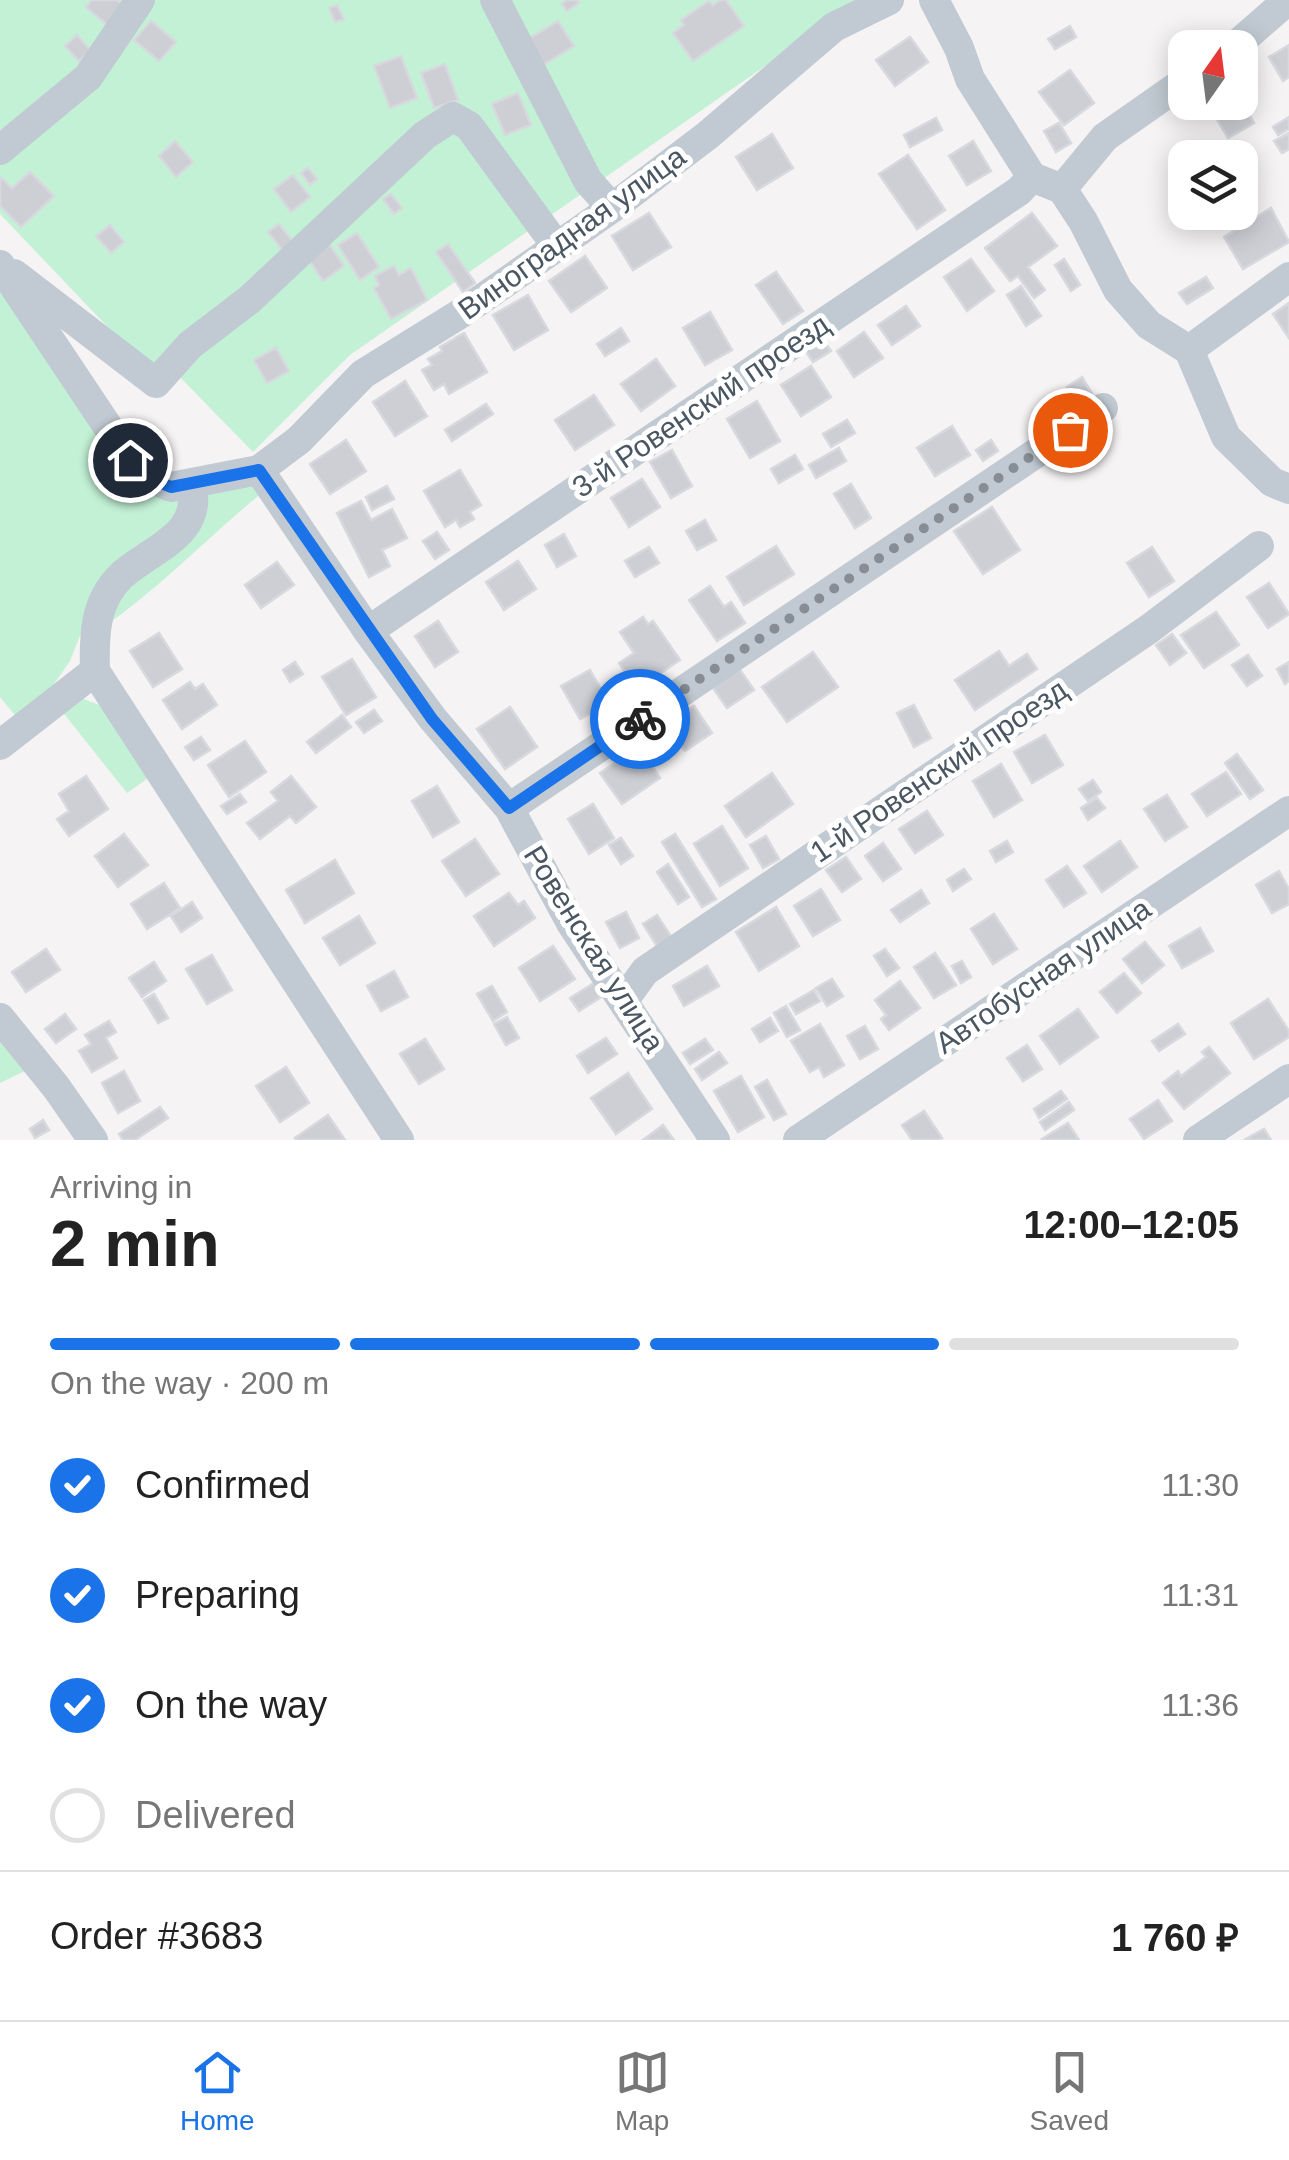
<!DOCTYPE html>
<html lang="en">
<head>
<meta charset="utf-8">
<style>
	:root { --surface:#fff; --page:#f6f6f6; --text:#222; --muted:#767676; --line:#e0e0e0; --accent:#1a73e8 }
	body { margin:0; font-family:Arial,sans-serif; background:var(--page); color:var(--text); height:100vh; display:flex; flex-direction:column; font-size:38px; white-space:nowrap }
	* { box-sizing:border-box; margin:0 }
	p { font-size:32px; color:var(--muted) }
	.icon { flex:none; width:55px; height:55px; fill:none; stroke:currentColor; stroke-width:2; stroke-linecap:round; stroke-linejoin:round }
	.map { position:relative; height:1140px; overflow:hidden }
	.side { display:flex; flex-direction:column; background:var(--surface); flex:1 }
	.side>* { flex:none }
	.needle { width:65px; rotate:14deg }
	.buttons { position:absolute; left:1168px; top:30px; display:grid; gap:20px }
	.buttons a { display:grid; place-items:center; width:90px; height:90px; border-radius:20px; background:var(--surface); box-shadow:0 5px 25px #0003; font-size:50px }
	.pin { position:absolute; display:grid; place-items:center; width:85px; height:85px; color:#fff; margin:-42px; border:5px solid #fff; border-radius:50%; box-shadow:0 2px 10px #0007 }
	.courier { position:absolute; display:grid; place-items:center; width:100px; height:100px; margin:-50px; border:8px solid #1a73e8; border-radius:50%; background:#fff; color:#222; box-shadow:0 2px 12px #0007 }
	.head em { font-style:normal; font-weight:800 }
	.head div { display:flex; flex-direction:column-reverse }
	.head { display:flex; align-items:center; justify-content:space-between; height:170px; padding:0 50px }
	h1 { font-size:65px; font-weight:800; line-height:75px }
	.bar { display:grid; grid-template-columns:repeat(4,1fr); gap:15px 10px; align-content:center; height:120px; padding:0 50px }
	.bar i { height:12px; border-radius:8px; background:var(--line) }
	.bar .active { background:var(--accent) }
	.bar p { grid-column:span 4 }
	.line { display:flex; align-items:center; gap:25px; padding:0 50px; border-top:2px solid var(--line) }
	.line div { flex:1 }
	ol { padding:0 50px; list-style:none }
	li { display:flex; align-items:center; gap:30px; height:110px }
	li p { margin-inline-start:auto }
	li .icon { padding:10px; border-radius:50%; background:var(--accent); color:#fff; stroke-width:4 }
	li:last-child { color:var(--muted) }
	li i { width:55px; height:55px; border:5px solid var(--line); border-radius:50% }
	.tab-bar { display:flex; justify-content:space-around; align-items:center; height:140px; border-top:2px solid var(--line); background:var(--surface); font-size:28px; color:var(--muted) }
	.tab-bar a { display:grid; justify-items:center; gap:5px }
	.tab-bar .active { color:var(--accent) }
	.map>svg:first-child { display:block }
	.green { fill:#c3f1d5 }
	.building { fill:#cdcfd5; stroke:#d7d9de; stroke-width:2.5 }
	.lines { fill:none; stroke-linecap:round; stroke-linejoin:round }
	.minor { stroke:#c1cad2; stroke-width:30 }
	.done { stroke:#868d94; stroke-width:10; stroke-dasharray:0 18 }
	.route { stroke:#1a73e8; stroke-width:12 }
	.labels { text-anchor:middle; stroke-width:10; stroke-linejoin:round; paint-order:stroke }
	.street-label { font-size:30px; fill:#4a5661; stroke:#fff }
</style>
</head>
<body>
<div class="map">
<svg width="1289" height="1140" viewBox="0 0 1289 1140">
	<rect width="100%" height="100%" fill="#f5f3f3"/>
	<path class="green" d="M 0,0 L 860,0 L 350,355 L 253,452 L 172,369 L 143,364 L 0,214 Z
		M 0,287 L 118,462 L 145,494 L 176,495 L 187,508 L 94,600 L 70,661 L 49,691 L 18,719 L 0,697 Z
		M 248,484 L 263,492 C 209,536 162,586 105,626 L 109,611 L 206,492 Z
		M 81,698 L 107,708 L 151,776 L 127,793 L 61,710 Z
		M 0,1028 L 31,1068 L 0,1083 Z"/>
	<path class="building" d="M 92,0 L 117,0 L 125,7 L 108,26 L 86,7 Z
		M 567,0 L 577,0 L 579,3 L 567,11 L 562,4 Z
		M 720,0 L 726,0 L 744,26 L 693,61 L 673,33 L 684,25 L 681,20 L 709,1 L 713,5 Z
		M 337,5 L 344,19 L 335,22 L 329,8 Z
		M 151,21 L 176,42 L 159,61 L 134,40 Z
		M 558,21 L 574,46 L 541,66 L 525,41 Z
		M 1070,26 L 1076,37 L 1055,49 L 1048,39 Z
		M 77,35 L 91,51 L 79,61 L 65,46 Z
		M 910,37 L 928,62 L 895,86 L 876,60 Z
		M 1289,45 L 1289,77 L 1283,81 L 1269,57 Z
		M 401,56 L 417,98 L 390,108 L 374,66 Z
		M 445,64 L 458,100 L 434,108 L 421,73 Z
		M 1070,70 L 1094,103 L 1064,125 L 1039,92 Z
		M 518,93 L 531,125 L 505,135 L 492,104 Z
		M 1240,99 L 1254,123 L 1228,138 L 1207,102 L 1240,102 Z
		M 1289,117 L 1289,129 L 1278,135 L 1273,127 Z
		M 936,118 L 942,130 L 910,147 L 904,135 Z
		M 1059,123 L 1071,143 L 1056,152 L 1044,131 Z
		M 1289,133 L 1289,149 L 1282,153 L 1274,141 Z
		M 772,134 L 793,168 L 757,190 L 736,157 Z
		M 175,141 L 193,162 L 176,177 L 159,156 Z
		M 973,141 L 991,171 L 967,185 L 949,156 Z
		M 908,155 L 945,210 L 917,229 L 879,174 Z
		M 308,168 L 317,179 L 310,185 L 301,173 Z
		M 30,172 L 54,196 L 21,227 L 0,206 L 0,177 L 12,188 Z
		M 293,175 L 310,197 L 291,212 L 274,189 Z
		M 391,194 L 402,208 L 394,214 L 383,199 Z
		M 1271,208 L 1289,242 L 1243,269 L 1224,237 Z
		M 649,213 L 671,247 L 633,270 L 612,236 Z
		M 1032,213 L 1057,246 L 1028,267 L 1045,290 L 1034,298 L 1018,276 L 1010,281 L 985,248 Z
		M 279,224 L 294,243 L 283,251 L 268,232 Z
		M 110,225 L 124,242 L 111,253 L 96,236 Z
		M 357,233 L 379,267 L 360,280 L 338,245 Z
		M 328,242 L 344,266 L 323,281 L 307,257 Z
		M 448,244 L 475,283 L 463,292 L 436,252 Z
		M 585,256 L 607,288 L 571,312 L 549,281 Z
		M 971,259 L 994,291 L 967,311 L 944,277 Z
		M 1064,259 L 1080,285 L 1071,291 L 1055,265 Z
		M 394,266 L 399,275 L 411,268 L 427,300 L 391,319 L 374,288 L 379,285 L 375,276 Z
		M 776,272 L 803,311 L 783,324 L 756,285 Z
		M 1206,277 L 1213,288 L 1187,304 L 1179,293 Z
		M 1021,286 L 1041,316 L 1026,326 L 1007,295 Z
		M 528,295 L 548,330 L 514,350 L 493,315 Z
		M 1289,303 L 1289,338 L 1273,314 Z
		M 906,306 L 920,326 L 892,345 L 878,325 Z
		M 710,312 L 732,350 L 705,365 L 683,328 Z
		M 621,328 L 629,341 L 605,356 L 597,344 Z
		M 864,332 L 883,358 L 854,377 L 837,351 Z
		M 464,333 L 487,372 L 449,394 L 444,384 L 434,390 L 422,370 L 432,365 L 428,359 L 442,351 L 440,347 Z
		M 822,338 L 831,351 L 813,362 L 805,350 Z
		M 276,348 L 289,371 L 267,383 L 254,360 Z
		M 656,359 L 675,386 L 641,411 L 621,384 Z
		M 811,366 L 831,397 L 801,416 L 781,385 Z
		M 1082,377 L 1094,397 L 1080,406 L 1067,387 Z
		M 405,381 L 427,416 L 395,436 L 373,402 Z
		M 594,395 L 614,425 L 575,450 L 555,420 Z
		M 757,401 L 780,441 L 750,458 L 727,419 Z
		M 486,404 L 493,414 L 452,441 L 445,430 Z
		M 847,420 L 855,433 L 831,447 L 823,434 Z
		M 952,426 L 970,455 L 935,476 L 917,448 Z
		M 346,440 L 366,471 L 330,494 L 310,464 Z
		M 991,440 L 998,451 L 983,461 L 976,450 Z
		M 839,448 L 846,461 L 816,478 L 809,465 Z
		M 672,450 L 692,486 L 671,498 L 650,462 Z
		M 795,455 L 803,469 L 779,483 L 771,469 Z
		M 460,470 L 481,505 L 470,512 L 474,519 L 460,527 L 456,520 L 445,527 L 424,491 Z
		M 642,479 L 660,507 L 629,527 L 611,498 Z
		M 851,484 L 871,518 L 855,528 L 834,494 Z
		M 387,486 L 394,499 L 372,510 L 366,497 Z
		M 361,501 L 371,520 L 392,509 L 407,538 L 382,550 L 390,566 L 369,577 L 337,513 Z
		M 992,507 L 1020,550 L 983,574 L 954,531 Z
		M 705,520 L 716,540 L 697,550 L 686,531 Z
		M 437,532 L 449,550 L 435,559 L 423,541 Z
		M 564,534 L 576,556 L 557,567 L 545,545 Z
		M 776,546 L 794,574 L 744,605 L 727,577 Z
		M 649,547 L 659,563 L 635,577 L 625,561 Z
		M 1152,547 L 1174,581 L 1149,597 L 1127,563 Z
		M 518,561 L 536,589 L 504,610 L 486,582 Z
		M 277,562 L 294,585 L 261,608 L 245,585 Z
		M 1269,583 L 1289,614 L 1268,628 L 1247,597 Z
		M 710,586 L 724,607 L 731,602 L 745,623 L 717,641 L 689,600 Z
		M 1216,612 L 1239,645 L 1204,668 L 1181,635 Z
		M 643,617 L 648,624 L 653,621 L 680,660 L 637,689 L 619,663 L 634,653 L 620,632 Z
		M 438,621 L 458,652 L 435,667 L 415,636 Z
		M 159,633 L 182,669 L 153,687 L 130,651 Z
		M 1172,634 L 1186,653 L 1170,665 L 1156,645 Z
		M 999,651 L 1009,666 L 1027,654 L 1037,669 L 975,710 L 955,680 Z
		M 813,652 L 838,687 L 787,722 L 762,687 Z
		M 1248,655 L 1262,676 L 1247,686 L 1232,665 Z
		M 352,659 L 376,697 L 346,715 L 322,677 Z
		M 295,662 L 303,674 L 290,682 L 283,670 Z
		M 1289,662 L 1289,681 L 1285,684 L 1277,669 Z
		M 738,667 L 754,690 L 727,708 L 711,685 Z
		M 590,670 L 609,703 L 580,719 L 561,686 Z
		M 190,682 L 195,689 L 203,684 L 217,705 L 182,729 L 163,700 Z
		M 914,705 L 931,738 L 914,747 L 897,713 Z
		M 694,706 L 712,733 L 685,751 L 667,724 Z
		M 510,707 L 537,747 L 505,769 L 477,729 Z
		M 374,710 L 382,721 L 364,733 L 356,722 Z
		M 342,715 L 351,727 L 316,753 L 307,742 Z
		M 1045,735 L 1063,765 L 1032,783 L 1014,752 Z
		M 201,737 L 210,750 L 194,760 L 185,747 Z
		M 245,741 L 266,772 L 229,797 L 208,765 Z
		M 639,746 L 660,778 L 622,804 L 600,773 Z
		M 1237,754 L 1263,790 L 1250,799 L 1225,763 Z
		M 1001,764 L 1022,800 L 994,817 L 973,781 Z
		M 1226,772 L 1241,794 L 1207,816 L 1192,794 Z
		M 772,773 L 793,804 L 746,837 L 725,806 Z
		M 86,776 L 108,809 L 69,836 L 57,819 L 69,811 L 59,794 Z
		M 291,776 L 316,807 L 296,823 L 290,816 L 260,839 L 247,823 L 278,801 L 271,792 Z
		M 1093,780 L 1101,792 L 1088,801 L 1079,789 Z
		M 437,786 L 459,822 L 433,837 L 412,801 Z
		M 240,794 L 246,802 L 227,814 L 221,806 Z
		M 1167,795 L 1187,827 L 1165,841 L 1144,809 Z
		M 1097,798 L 1105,808 L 1088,820 L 1081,808 Z
		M 593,804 L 614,838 L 589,854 L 568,819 Z
		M 927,811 L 943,835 L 915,853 L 899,829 Z
		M 722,826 L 748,868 L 720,886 L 694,844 Z
		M 124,834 L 148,865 L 118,887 L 95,856 Z
		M 675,834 L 716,899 L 702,907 L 662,842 Z
		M 766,836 L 779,859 L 763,868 L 750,845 Z
		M 621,838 L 633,856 L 621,864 L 609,845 Z
		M 475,839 L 499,874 L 466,896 L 442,861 Z
		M 1007,841 L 1013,852 L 996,862 L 990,851 Z
		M 1120,841 L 1137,867 L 1102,892 L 1084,866 Z
		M 883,843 L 901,869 L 883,881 L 865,856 Z
		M 846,857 L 861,879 L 842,892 L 826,870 Z
		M 335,860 L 354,893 L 305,923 L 286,890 Z
		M 668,864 L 689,897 L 678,904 L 657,872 Z
		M 1067,866 L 1086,893 L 1064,907 L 1046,880 Z
		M 964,869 L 971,879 L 953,891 L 947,880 Z
		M 1279,871 L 1289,889 L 1289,904 L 1272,913 L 1256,885 Z
		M 164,883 L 180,908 L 147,929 L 131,904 Z
		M 821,889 L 840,920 L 813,936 L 794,906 Z
		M 921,890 L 929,903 L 900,922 L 891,910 Z
		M 509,893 L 518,905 L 524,901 L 535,918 L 494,946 L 474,916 Z
		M 192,902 L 202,918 L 181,932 L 171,916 Z
		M 776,907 L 799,946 L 759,971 L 736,932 Z
		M 626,912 L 639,938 L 620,948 L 606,922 Z
		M 994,914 L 1017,949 L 993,964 L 971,929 Z
		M 657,915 L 672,938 L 657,946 L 643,924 Z
		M 359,916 L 375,943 L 340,965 L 323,938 Z
		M 1200,928 L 1213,951 L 1182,968 L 1169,946 Z
		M 1145,942 L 1164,965 L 1142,983 L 1123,959 Z
		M 553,946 L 575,979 L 540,1001 L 519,968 Z
		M 46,949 L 60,970 L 26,992 L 12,972 Z
		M 885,949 L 899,968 L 887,976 L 874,956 Z
		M 935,953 L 956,985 L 934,998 L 914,967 Z
		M 212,955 L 232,990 L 207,1004 L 186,969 Z
		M 962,961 L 971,977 L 961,983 L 952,966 Z
		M 154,962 L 166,981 L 142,997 L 129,978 Z
		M 707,966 L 719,986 L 684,1006 L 673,986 Z
		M 394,971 L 408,997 L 381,1011 L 367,986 Z
		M 1124,973 L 1141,993 L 1117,1013 L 1100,992 Z
		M 832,979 L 843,996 L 827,1006 L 816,988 Z
		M 900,981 L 920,1008 L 889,1030 L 881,1019 L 886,1015 L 875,1000 Z
		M 594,983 L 603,996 L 579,1011 L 570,998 Z
		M 492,986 L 507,1012 L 493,1021 L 477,994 Z
		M 814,990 L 820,1001 L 796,1014 L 790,1004 Z
		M 154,994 L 168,1018 L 158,1023 L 144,1000 Z
		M 1268,999 L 1289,1031 L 1289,1037 L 1254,1059 L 1231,1023 Z
		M 786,1006 L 800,1030 L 787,1037 L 774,1013 Z
		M 1078,1009 L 1098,1037 L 1060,1064 L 1040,1036 Z
		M 65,1014 L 76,1029 L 56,1043 L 45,1029 Z
		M 507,1017 L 519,1038 L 506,1045 L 494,1024 Z
		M 770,1018 L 778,1031 L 760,1042 L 752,1029 Z
		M 109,1021 L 116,1032 L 106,1038 L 117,1058 L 92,1072 L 79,1051 L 91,1044 L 85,1035 Z
		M 820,1024 L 844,1065 L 824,1077 L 819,1067 L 810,1072 L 791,1041 Z
		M 1178,1024 L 1185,1034 L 1159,1051 L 1152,1041 Z
		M 865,1026 L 878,1049 L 860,1059 L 847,1036 Z
		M 606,1038 L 617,1054 L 588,1073 L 577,1056 Z
		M 425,1039 L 444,1069 L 419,1084 L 400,1054 Z
		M 705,1039 L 713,1050 L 690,1064 L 683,1053 Z
		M 1027,1045 L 1042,1069 L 1023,1081 L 1007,1058 Z
		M 1209,1047 L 1230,1073 L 1184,1109 L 1163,1083 L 1178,1071 L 1181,1076 L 1206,1057 L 1202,1052 Z
		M 719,1052 L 727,1063 L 702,1080 L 695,1069 Z
		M 286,1067 L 309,1103 L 280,1122 L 256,1086 Z
		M 124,1071 L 140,1101 L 118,1113 L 102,1083 Z
		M 628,1073 L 652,1109 L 616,1134 L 591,1098 Z
		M 741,1076 L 764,1117 L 738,1132 L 714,1091 Z
		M 767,1080 L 786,1114 L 774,1120 L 755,1087 Z
		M 1061,1091 L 1067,1099 L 1039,1118 L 1034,1109 Z
		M 1158,1100 L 1172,1121 L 1144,1139 L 1130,1119 Z
		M 1069,1102 L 1074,1110 L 1045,1130 L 1040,1122 Z
		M 160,1107 L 168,1118 L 135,1140 L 123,1140 L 119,1134 Z
		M 924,1111 L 942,1138 L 938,1140 L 912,1140 L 902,1125 Z
		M 328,1115 L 345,1140 L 296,1140 L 295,1138 Z
		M 43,1120 L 49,1130 L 35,1138 L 30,1129 Z
		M 1068,1123 L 1079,1140 L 1043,1140 L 1042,1139 Z
		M 663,1125 L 674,1140 L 643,1140 Z
		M 1264,1129 L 1271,1140 L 1244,1140 Z"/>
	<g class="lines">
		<path class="minor" d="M 495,0 L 588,181 L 612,208
			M 934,0 L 959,48 L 970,79 L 1032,177 L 1062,189 L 1083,221 L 1118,290 L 1149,325 L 1189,350 L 1226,437 L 1272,482 L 1289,489
			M 1233,48 L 1288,0
			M 0,150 L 88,77 L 140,0
			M 1062,189 L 1105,137 L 1185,81
			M 0,265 L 130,460 L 154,480 L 171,487 L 259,470 L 299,440 L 363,374 L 463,312 L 612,208 L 708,135 L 834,27 L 889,0
			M 14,274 L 156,383 L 190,345 L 249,300 L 425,135 L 453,117 L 469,126 L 558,248
			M 1189,350 L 1289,277
			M 259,470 L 368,631 L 433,719 L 509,808 L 571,923 L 715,1140
			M 368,631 L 1019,191 L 1032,177
			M 95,671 L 399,1140
			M 95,671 C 94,637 94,602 121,576 C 150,549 205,535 191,484
			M 0,745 L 95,671
			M 509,808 L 1103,408
			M 624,1000 L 645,971 L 1149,629 L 1259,546
			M 0,1018 L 56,1087 L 93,1140
			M 798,1140 L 1289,811
			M 1198,1140 L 1289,1079"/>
	</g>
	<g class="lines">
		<path class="done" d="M 640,719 L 1070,430"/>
		<path class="route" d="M 130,460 L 154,480 L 171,487 L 259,470 L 432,719 L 509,808 L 640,719"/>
	</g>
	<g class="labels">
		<g class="street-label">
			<text transform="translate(572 233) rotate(-36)" y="10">Виноградная улица</text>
			<text transform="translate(701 406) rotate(-34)" y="10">3-й Ровенский проезд</text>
			<text transform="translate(939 771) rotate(-34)" y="10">1-й Ровенский проезд</text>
			<text transform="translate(594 949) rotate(58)" y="10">Ровенская улица</text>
			<text transform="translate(1043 976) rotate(-34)" y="10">Автобусная улица</text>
		</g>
	</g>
</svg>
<div class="buttons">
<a><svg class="needle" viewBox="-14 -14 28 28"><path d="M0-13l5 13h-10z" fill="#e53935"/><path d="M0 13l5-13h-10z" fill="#767676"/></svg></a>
<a><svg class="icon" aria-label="layers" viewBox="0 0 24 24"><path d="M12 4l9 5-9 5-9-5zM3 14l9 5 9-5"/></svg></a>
</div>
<div class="pin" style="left:1070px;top:430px;background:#ea580c"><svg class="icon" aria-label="bag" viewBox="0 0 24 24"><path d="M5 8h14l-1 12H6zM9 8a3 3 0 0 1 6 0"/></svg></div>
<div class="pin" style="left:130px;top:460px;background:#1f2937"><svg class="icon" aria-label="home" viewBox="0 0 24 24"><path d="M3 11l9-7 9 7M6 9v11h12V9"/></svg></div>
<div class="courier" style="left:640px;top:719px"><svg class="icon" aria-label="bike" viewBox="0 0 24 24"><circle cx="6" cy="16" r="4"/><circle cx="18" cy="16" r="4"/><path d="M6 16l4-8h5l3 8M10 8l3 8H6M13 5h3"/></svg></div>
</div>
<section class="side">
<div class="head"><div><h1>2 min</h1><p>Arriving in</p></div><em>12:00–12:05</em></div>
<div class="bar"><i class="active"></i><i class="active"></i><i class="active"></i><i></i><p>On the way · 200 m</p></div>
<ol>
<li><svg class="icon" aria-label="check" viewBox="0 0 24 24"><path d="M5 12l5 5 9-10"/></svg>Confirmed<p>11:30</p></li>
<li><svg class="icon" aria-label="check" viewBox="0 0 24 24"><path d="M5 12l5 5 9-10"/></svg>Preparing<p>11:31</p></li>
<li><svg class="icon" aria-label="check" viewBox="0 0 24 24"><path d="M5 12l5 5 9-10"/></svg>On the way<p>11:36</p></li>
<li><i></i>Delivered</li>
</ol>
<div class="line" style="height:130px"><div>Order #3683</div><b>1 760 ₽</b></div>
</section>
<nav class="tab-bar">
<a class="active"><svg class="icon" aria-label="home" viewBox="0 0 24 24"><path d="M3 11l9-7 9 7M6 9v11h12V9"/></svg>Home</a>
<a><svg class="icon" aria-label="map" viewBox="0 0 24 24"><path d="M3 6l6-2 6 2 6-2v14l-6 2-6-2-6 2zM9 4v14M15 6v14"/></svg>Map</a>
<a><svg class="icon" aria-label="saved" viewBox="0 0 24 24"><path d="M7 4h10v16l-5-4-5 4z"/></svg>Saved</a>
</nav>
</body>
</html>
